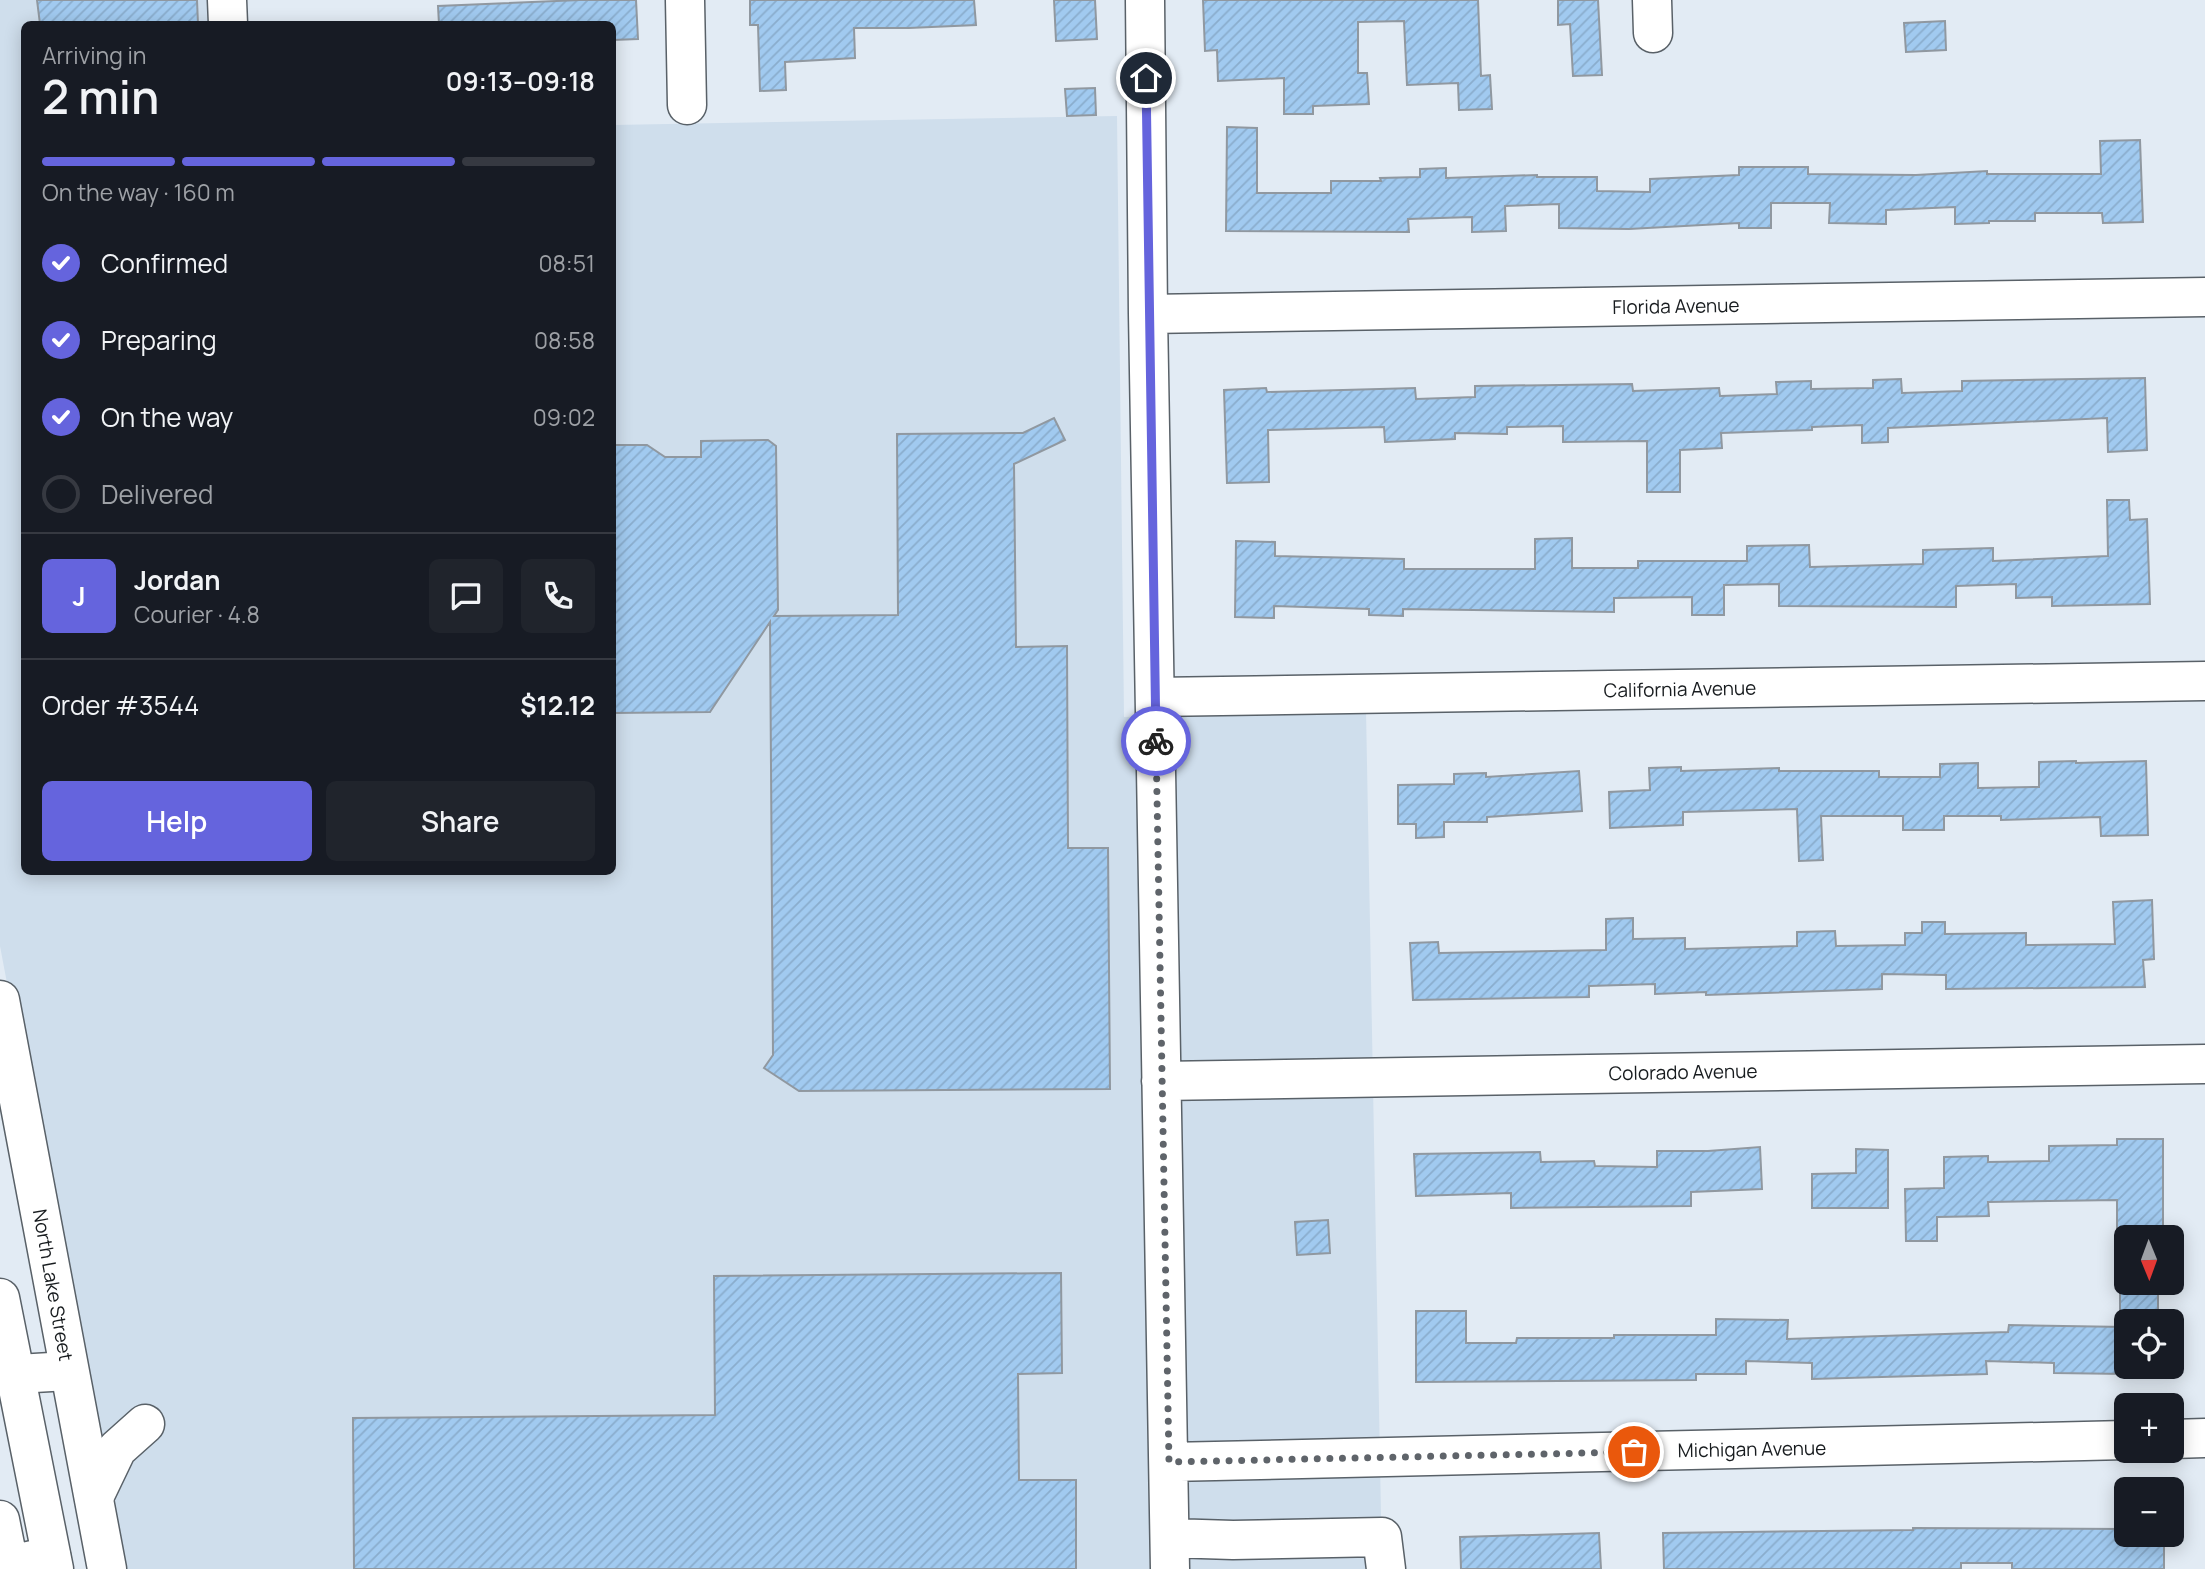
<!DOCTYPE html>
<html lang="en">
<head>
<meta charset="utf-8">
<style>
	:root { --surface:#171b24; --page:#20242c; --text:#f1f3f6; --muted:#9ea1a6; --line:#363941; --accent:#6564dd }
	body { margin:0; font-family:Manrope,sans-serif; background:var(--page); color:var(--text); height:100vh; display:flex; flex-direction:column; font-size:26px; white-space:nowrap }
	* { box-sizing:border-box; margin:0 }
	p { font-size:23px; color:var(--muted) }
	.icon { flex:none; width:38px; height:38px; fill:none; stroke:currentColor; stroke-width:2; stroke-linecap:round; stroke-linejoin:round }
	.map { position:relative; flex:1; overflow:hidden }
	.panel { position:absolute; left:21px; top:21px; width:595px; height:854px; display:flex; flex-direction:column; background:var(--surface); border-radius:10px; box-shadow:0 4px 18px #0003 }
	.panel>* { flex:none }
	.needle { width:46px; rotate:179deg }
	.tools { position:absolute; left:2114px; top:1225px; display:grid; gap:14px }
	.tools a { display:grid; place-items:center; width:70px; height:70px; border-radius:10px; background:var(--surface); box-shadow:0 4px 18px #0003; font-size:35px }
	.pin { position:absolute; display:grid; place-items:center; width:60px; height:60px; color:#fff; margin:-30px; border:4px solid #fff; border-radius:50%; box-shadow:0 2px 7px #0007 }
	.courier { position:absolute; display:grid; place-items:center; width:70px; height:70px; margin:-35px; border:5px solid #6564dd; border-radius:50%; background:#fff; color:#222; box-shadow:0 2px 9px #0007 }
	.head em { font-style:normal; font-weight:600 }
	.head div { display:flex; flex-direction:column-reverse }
	.head { display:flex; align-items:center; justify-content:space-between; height:119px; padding:0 21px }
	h1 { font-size:46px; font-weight:600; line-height:52px }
	.bar { display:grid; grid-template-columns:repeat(4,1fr); gap:10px 7px; align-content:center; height:84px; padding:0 21px }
	.bar i { height:9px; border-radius:5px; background:var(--line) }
	.bar .selected { background:var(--accent) }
	.bar p { grid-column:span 4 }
	.line { display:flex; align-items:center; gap:18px; padding:0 21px; border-top:2px solid var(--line) }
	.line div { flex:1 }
	.round { display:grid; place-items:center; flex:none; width:74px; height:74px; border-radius:10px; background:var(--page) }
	ol { padding:0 21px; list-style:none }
	li { display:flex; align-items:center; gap:21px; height:77px }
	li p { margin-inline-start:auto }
	li .icon { padding:7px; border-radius:50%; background:var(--accent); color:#fff; stroke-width:4 }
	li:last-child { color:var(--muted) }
	li i { width:38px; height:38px; border:4px solid var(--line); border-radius:50% }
	.action { display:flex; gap:14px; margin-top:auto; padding:14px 21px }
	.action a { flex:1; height:80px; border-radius:10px; background:var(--accent); color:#fff; font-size:28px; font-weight:600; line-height:80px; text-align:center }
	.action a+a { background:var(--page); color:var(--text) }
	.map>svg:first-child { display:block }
	.built { fill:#cfdeec }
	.building { fill:url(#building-hatch); stroke:#9098a0; stroke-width:2 }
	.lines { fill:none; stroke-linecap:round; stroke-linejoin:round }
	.minor-casing { stroke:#596168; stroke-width:41 }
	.major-casing { stroke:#596168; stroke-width:41 }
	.minor { stroke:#fff; stroke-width:38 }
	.major { stroke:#fff; stroke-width:38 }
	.done { stroke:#5f646a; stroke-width:7; stroke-dasharray:0 12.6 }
	.route { stroke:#6564dd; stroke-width:9 }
	.labels { text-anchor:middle; stroke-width:6; stroke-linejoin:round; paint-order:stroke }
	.street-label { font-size:19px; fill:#181c1f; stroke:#fff }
</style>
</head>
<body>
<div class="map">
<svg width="2205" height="1569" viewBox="0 0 2205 1569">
	<defs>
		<pattern id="building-hatch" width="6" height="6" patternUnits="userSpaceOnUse" patternTransform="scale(1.75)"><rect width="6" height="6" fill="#a1caf0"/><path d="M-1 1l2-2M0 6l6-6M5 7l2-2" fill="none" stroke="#8aadcd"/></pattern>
	</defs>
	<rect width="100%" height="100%" fill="#e2ebf4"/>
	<path class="built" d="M 0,0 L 209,0 L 210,24 L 24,24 L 24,872 L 612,872 L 613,125 L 1117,116 L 1124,717 L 1366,710 L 1382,1569 L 127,1569 L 102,1487 L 0,946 Z"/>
	<path class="building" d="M 37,0 L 197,0 L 198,24 L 40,24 Z
		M 580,0 L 636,0 L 638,39 L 613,40 L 612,24 L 439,24 L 438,6 Z
		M 750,0 L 974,0 L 976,25 L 909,28 L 854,28 L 855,58 L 785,62 L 786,90 L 760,91 L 758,25 L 750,25 Z
		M 1054,0 L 1095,0 L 1097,39 L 1056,41 Z
		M 1203,0 L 1478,0 L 1481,76 L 1490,75 L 1492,109 L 1459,110 L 1458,83 L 1407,85 L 1404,21 L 1358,22 L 1358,73 L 1367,73 L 1369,104 L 1313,106 L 1313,114 L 1284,114 L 1284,78 L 1218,81 L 1217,50 L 1205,51 Z
		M 1558,0 L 1598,0 L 1602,75 L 1573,76 L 1570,24 L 1558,25 Z
		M 1945,21 L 1946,50 L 1906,52 L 1904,23 Z
		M 1095,88 L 1096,115 L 1067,116 L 1065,89 Z
		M 1227,127 L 1257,128 L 1257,193 L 1331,193 L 1331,181 L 1381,181 L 1380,178 L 1420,177 L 1420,169 L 1446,168 L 1446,178 L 1537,175 L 1537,177 L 1597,177 L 1597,191 L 1650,192 L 1650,179 L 1739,175 L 1739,167 L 1808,167 L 1808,174 L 1916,175 L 1987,171 L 1987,174 L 2101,174 L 2100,141 L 2140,140 L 2143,222 L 2103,223 L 2102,213 L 2035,213 L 2035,221 L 1989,221 L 1989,223 L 1955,224 L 1955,207 L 1886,210 L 1886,224 L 1829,223 L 1830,203 L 1771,203 L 1771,228 L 1739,228 L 1739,223 L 1629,229 L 1559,228 L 1559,204 L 1505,206 L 1506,231 L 1472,232 L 1472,217 L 1408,219 L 1409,232 L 1226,231 Z
		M 2145,378 L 2147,450 L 2108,452 L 2107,418 L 1888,428 L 1888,442 L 1862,443 L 1862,425 L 1812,427 L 1812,430 L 1721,433 L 1722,448 L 1680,450 L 1680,492 L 1647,492 L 1647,441 L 1563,442 L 1563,426 L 1507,427 L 1507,434 L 1455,433 L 1455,439 L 1385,442 L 1384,427 L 1268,430 L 1269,482 L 1227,483 L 1224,390 L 1266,388 L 1267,392 L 1415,388 L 1416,399 L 1475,397 L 1475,386 L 1632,384 L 1633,391 L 1719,388 L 1720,396 L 1777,394 L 1776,382 L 1811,381 L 1811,389 L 1873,388 L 1873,380 L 1901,379 L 1902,393 L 1962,391 L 1962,381 Z
		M 1054,418 L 1065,440 L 1014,464 L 1016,647 L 1067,646 L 1068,848 L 1108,848 L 1110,1089 L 799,1091 L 764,1068 L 773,1055 L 770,622 L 710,712 L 612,713 L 612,445 L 647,445 L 665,457 L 701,457 L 701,441 L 768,440 L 776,446 L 778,610 L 774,616 L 898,615 L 897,434 L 1023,433 Z
		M 2107,500 L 2129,500 L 2130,520 L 2147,519 L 2150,604 L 2052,606 L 2052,597 L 2016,598 L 2016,584 L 1956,586 L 1956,607 L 1779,606 L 1779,584 L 1724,585 L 1724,615 L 1692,615 L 1692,597 L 1614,598 L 1614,612 L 1403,609 L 1403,616 L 1369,615 L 1369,609 L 1274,606 L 1274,618 L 1235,617 L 1236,541 L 1275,542 L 1275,556 L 1404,559 L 1404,569 L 1535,569 L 1535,539 L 1572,538 L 1572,568 L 1638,568 L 1638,561 L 1747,561 L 1747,546 L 1809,545 L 1810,567 L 1923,564 L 1923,550 L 1993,548 L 1993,561 L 2108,556 Z
		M 2076,761 L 2076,763 L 2146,761 L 2148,835 L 2101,836 L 2100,817 L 2001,820 L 2001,816 L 1944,816 L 1944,830 L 1903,830 L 1903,816 L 1821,816 L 1823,860 L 1799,861 L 1797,809 L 1683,812 L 1683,825 L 1610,828 L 1609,792 L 1650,790 L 1649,768 L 1681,767 L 1681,771 L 1779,768 L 1779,771 L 1879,771 L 1879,777 L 1940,777 L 1940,764 L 1978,763 L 1978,788 L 2039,787 L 2039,762 Z
		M 1579,771 L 1582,811 L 1487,817 L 1487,822 L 1444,822 L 1444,837 L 1416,838 L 1416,824 L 1398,824 L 1398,785 L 1454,784 L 1454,774 L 1486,773 L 1486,777 Z
		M 2152,900 L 2154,959 L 2143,960 L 2145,987 L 1946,989 L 1946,975 L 1882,974 L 1882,989 L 1706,995 L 1706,992 L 1655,994 L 1655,984 L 1589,986 L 1589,997 L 1413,1000 L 1410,943 L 1438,942 L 1439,953 L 1606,950 L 1606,919 L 1633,918 L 1633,939 L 1685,938 L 1685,949 L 1797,946 L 1797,932 L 1835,931 L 1836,946 L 1905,945 L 1905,933 L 1922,933 L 1922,922 L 1945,922 L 1945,934 L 2026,933 L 2026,945 L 2115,944 L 2113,902 Z
		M 2117,1139 L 2163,1139 L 2163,1237 L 2117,1237 L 2117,1200 L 1988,1202 L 1989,1216 L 1937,1217 L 1937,1241 L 1906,1241 L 1905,1189 L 1944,1188 L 1944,1157 L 1988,1156 L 1988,1162 L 2049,1161 L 2049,1146 L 2117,1145 Z
		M 1760,1147 L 1762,1189 L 1691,1192 L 1691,1206 L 1511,1208 L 1511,1193 L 1416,1196 L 1414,1154 L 1540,1152 L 1541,1162 L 1594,1161 L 1595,1166 L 1657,1167 L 1657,1151 L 1708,1151 Z
		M 1856,1149 L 1888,1150 L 1888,1208 L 1812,1208 L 1812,1174 L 1856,1173 Z
		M 1328,1220 L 1330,1253 L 1297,1255 L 1295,1222 Z
		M 1061,1273 L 1062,1373 L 1018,1374 L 1019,1480 L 1076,1480 L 1076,1569 L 354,1569 L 353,1418 L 715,1415 L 714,1276 Z
		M 2120,1283 L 2158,1283 L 2158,1321 L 2120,1321 Z
		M 1416,1311 L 1466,1311 L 1466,1343 L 1516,1343 L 1517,1338 L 1614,1338 L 1614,1335 L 1716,1335 L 1716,1319 L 1788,1320 L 1787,1339 L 2008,1332 L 2009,1325 L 2126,1327 L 2126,1374 L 2054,1373 L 2054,1363 L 1986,1361 L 1987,1374 L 1812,1379 L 1812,1363 L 1746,1361 L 1746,1374 L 1696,1374 L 1696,1380 L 1416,1382 Z
		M 1913,1528 L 2126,1529 L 2126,1535 L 2164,1535 L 2164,1569 L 2012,1569 L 2012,1563 L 1961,1563 L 1961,1569 L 1664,1569 L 1663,1533 L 1913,1530 Z
		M 1599,1533 L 1601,1569 L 1461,1569 L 1460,1537 Z"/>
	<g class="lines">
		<defs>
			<path id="minor" d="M 227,0 L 228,24
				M 685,0 L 687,105
				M 1145,0 L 1148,314 L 1170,1569
				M 1652,0 L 1653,33
				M 1148,314 L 2205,297
				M 1155,697 L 2205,681
				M 1161,1081 L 2205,1064
				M 0,1375 L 68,1371
				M 2172,1439 L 2205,1438
				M 1169,1462 L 2126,1440
				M 94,1497 L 117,1449 L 145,1424
				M 0,1520 L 9,1565 L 51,1556
				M 1170,1538 L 1233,1540 L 1382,1537 L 1386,1569"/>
			<path id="major" d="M 0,1000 L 107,1569
				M 0,1298 L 54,1569"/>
		</defs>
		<use href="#minor" class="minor-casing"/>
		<use href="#major" class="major-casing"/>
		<use href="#minor" class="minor"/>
		<use href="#major" class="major"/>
	</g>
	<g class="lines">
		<path class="done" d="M 1156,741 L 1169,1462 L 1634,1452"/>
		<path class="route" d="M 1146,78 L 1156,741"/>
	</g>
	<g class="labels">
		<g class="street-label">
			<text transform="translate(1676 306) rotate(-1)" y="7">Florida Avenue</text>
			<text transform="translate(1680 689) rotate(-1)" y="7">California Avenue</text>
			<text transform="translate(1683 1072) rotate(-1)" y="7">Colorado Avenue</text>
			<text transform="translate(53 1285) rotate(80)" y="7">North Lake Street</text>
			<text transform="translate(1752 1449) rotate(-1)" y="7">Michigan Avenue</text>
		</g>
	</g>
</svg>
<div class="tools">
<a><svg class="needle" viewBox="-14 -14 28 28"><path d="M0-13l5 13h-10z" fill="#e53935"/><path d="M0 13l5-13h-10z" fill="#9ea1a6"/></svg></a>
<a><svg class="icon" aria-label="locate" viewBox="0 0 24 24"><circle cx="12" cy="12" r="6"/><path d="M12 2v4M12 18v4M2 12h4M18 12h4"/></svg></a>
<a>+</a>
<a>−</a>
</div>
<div class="pin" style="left:1634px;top:1452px;background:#ea580c"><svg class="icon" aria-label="bag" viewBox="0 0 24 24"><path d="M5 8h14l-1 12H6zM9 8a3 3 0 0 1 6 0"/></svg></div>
<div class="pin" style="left:1146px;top:78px;background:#1f2937"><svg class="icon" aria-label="home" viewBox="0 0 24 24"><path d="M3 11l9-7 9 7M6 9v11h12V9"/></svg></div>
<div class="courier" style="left:1156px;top:741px"><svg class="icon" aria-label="bike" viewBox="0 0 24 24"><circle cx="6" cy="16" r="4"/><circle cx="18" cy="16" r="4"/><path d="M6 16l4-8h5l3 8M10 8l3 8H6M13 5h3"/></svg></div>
<section class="panel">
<div class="head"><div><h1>2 min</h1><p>Arriving in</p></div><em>09:13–09:18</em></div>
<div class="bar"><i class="selected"></i><i class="selected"></i><i class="selected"></i><i></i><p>On the way · 160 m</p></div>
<ol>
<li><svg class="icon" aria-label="check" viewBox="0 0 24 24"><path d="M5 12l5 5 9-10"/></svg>Confirmed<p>08:51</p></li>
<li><svg class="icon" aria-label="check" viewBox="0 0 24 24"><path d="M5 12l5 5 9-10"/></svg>Preparing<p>08:58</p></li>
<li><svg class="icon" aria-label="check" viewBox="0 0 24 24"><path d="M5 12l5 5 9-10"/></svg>On the way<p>09:02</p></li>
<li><i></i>Delivered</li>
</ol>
<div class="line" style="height:126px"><b class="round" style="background:var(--accent);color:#fff">J</b><div><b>Jordan</b><p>Courier · 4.8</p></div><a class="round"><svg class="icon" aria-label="chat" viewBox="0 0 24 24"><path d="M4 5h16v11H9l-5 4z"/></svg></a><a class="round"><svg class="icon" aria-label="phone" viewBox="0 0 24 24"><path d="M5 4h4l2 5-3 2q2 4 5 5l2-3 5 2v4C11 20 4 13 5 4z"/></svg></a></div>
<div class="line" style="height:91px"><div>Order #3544</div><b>$12.12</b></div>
<div class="action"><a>Help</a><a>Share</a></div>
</section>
</div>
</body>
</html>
